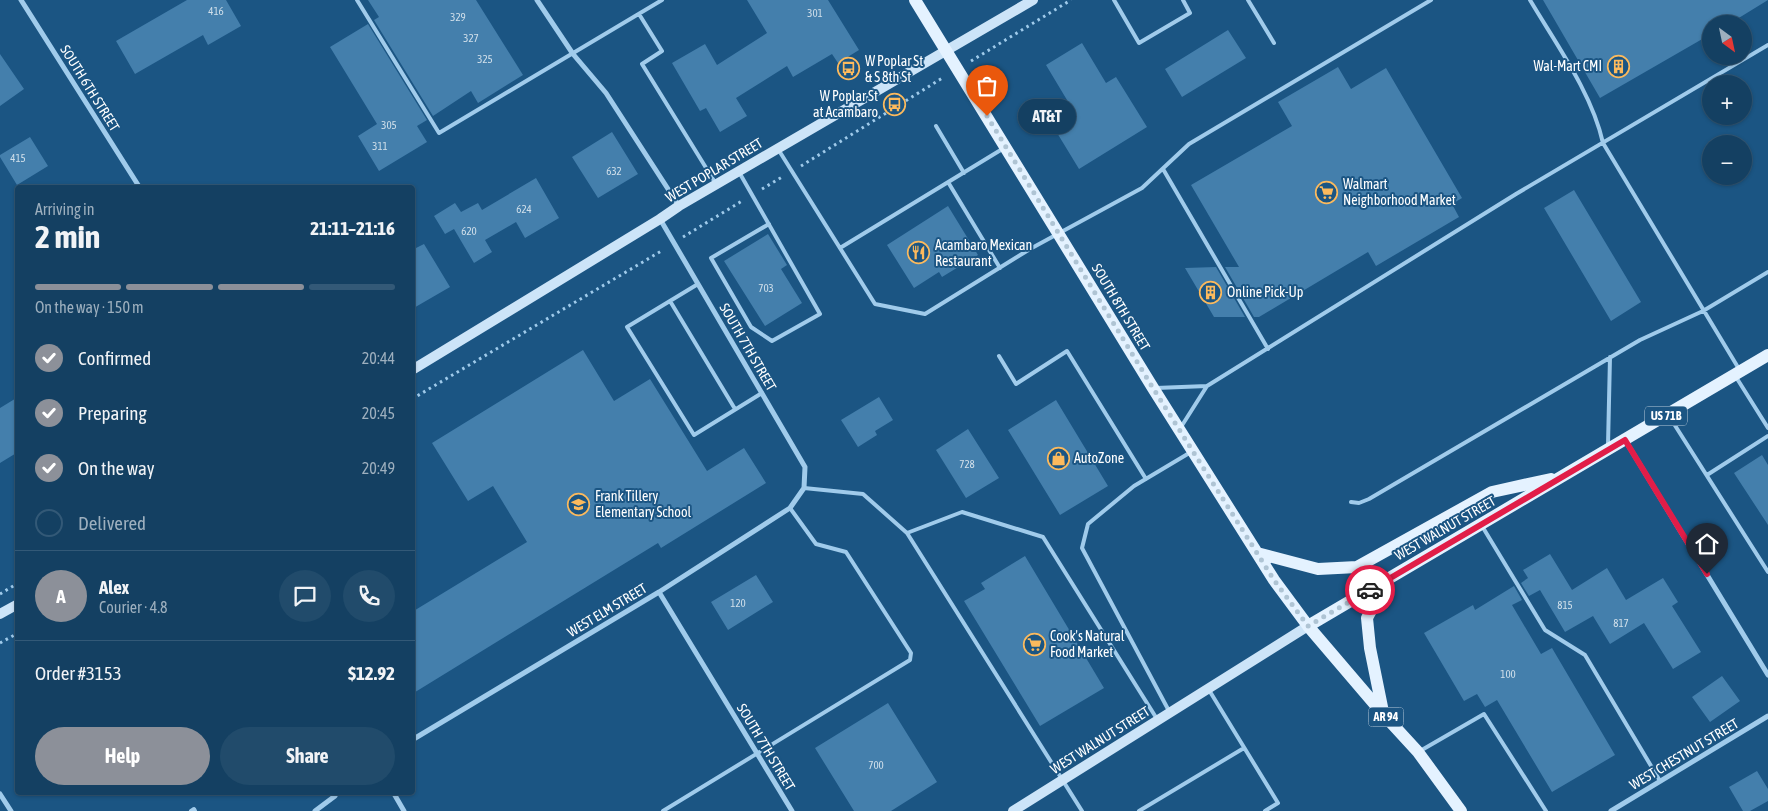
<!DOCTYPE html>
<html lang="en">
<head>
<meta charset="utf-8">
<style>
	:root { --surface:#144062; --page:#214b6b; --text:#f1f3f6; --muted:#9dafbe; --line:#335977; --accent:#8c9099 }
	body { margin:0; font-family:"Asap Condensed",sans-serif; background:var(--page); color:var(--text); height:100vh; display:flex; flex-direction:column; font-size:19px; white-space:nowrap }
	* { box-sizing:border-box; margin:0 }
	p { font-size:16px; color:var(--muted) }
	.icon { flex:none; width:28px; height:28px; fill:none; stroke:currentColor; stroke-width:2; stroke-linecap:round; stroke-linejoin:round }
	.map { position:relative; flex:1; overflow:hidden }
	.sheet { position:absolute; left:15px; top:185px; width:400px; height:610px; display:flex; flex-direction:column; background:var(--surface); border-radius:5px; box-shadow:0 1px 4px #0004,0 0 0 1px var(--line) }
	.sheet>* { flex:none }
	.needle { width:32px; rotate:147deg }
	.tools { position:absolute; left:1702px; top:15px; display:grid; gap:10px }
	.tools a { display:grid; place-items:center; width:50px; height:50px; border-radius:50%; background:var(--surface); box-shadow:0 1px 4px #0004,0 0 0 1px var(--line); font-size:25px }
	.pin { position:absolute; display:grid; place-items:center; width:42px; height:42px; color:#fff; margin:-51px -21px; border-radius:50% 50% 50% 0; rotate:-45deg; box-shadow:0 0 5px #0007 }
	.pin .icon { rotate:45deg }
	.courier { position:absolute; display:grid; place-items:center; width:50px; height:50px; margin:-25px; border:4px solid #e11d48; border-radius:50%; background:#fff; color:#222; box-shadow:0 1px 6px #0007 }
	.bubble { position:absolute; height:35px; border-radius:18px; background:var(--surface); box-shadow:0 1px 4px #0004,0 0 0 1px var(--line); font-size:16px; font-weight:700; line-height:35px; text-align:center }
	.headline em { font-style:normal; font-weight:700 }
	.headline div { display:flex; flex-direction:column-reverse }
	.headline { display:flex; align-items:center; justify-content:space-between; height:85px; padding:0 20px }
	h1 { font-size:32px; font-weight:700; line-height:38px }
	.bar { display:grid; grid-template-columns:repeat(4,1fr); gap:8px 5px; align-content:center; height:60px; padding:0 20px }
	.bar i { height:6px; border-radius:4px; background:var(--line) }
	.bar .on { background:var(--accent) }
	.bar p { grid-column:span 4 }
	.line { display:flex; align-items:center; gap:12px; padding:0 20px; border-top:1px solid var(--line) }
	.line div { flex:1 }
	.round { display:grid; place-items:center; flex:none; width:52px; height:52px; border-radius:26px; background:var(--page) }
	ol { padding:0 20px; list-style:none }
	li { display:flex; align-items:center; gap:15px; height:55px }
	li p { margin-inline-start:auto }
	li .icon { padding:5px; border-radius:50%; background:var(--accent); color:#fff; stroke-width:4 }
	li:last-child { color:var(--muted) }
	li i { width:28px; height:28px; border:2px solid var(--line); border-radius:50% }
	.action { display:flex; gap:10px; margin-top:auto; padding:10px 20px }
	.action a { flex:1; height:58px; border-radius:30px; background:var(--accent); color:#fff; font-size:20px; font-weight:700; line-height:58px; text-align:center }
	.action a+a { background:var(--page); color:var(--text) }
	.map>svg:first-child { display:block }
	.building { fill:#447fac }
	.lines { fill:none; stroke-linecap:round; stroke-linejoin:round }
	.path { stroke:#a0cbeb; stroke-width:3; stroke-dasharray:2.5 4; stroke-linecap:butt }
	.lane { stroke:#a0cbeb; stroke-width:4 }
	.street { stroke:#a0cbeb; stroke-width:5 }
	.secondary { stroke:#cce4f8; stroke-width:10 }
	.primary { stroke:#e4f2ff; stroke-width:12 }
	.done { stroke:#afc4d4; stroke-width:5; stroke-dasharray:0 9 }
	.route { stroke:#e11d48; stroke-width:6 }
	.labels { text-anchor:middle; stroke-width:4; stroke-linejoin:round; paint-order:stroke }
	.number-label { font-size:11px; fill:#d0dfea }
	.shield { fill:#1b5583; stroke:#bbccda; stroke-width:1 }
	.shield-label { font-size:12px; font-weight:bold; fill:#fff }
	.poi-label { font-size:14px; fill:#fff; stroke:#1b5583; text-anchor:start }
	.street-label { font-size:14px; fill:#fff; stroke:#1b5583 }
</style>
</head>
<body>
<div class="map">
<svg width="1768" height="811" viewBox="0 0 1768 811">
	<rect width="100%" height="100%" fill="#1b5583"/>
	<path class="building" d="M 187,0 L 226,0 L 241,26 L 208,45 L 203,35 L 135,74 L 116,41 Z
		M 368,0 L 476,0 L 523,75 L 478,103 L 471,91 L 433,116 L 374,20 L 379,17 Z
		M 747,0 L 828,0 L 859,50 L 838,63 L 832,54 L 793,77 L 787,66 L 736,98 L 747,116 L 720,132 L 706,108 L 700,111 L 672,63 L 705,44 L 717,65 L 767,33 Z
		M 1543,0 L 1768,0 L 1729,24 L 1711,24 L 1711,34 L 1600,98 Z
		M 368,24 L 427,120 L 417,126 L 427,142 L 379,171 L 358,136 L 377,124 L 330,47 Z
		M 1228,30 L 1246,58 L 1182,97 L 1165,69 Z
		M 1082,43 L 1106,83 L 1116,77 L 1147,127 L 1079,169 L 1048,118 L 1070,105 L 1046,65 Z
		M 0,54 L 24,89 L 0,106 Z
		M 1338,67 L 1351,89 L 1386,68 L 1462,198 L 1452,204 L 1459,217 L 1376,266 L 1368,252 L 1259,317 L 1254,317 L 1225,267 L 1239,267 L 1191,185 L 1292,126 L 1278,102 Z
		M 612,132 L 638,174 L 598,198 L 572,157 Z
		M 30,137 L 48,166 L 17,185 L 0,157 L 0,155 Z
		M 536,178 L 559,218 L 525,238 L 516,222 L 485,240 L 492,252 L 474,263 L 454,229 L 445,234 L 434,216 L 455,203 L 461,212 L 478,203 L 482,210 Z
		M 1574,190 L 1641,302 L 1611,321 L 1544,208 Z
		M 948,206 L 978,255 L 942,277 L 939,272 L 914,288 L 887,245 Z
		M 768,234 L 787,265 L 781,269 L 802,303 L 765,326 L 724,261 Z
		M 424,244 L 450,287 L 412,309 L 412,250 Z
		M 1216,267 L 1245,317 L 1214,317 L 1185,268 Z
		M 583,350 L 614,401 L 650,379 L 707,471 L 744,448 L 766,483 L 661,548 L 658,543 L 412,694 L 412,612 L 527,542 L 493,486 L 468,501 L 432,443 Z
		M 18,397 L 18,452 L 0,463 L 0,408 Z
		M 879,397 L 893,420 L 875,431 L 877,435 L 858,447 L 841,420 Z
		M 1056,400 L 1108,486 L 1060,515 L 1008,430 Z
		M 968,429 L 999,478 L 966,498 L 936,450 Z
		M 1762,455 L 1768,465 L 1768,525 L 1734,473 Z
		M 1550,554 L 1572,590 L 1607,568 L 1626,600 L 1663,578 L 1678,602 L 1672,606 L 1701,652 L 1673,669 L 1644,623 L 1610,644 L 1593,616 L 1565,632 L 1540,590 L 1529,596 L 1521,583 L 1528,578 L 1523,570 Z
		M 1025,556 L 1104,688 L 1040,726 L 964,601 L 985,589 L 981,583 Z
		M 756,575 L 773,602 L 728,630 L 711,602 Z
		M 1514,586 L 1522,600 L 1512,605 L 1541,654 L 1552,648 L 1615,755 L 1552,792 L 1497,700 L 1485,707 L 1477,694 L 1464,701 L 1424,633 L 1473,605 L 1475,610 Z
		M 1722,676 L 1740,701 L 1710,722 L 1692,697 Z
		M 888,703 L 937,782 L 891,811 L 854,811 L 815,748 Z
		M 1757,771 L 1768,789 L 1768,801 L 1750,811 L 1743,811 L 1729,787 Z"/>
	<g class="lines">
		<path class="path" d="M 971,61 L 1071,0
			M 801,166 L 944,77
			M 762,189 L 782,177
			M 683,237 L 742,201
			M 412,399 L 663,250
			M 0,594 L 18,583
			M 0,643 L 18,633"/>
		<path class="lane" d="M 357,0 L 439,133 L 662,0
			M 1114,0 L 1139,43 L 1190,13 L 1183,0
			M 1248,0 L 1274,43
			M 1530,0 C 1556,44 1592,93 1603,143 L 1739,369
			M 639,14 L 662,51 L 642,64 L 716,184
			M 936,126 L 964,173
			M 778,149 L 875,304 L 925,314 L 1030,249 L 1142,188 L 1189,144 L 1431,0
			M 1163,169 L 1268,349
			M 739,172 L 820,314 L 772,341 L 751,327 L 711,258 L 769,224
			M 948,182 L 1000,268
			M 840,248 L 1004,148
			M 698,284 L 627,327 L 694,435 L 762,393
			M 670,301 L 735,409
			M 999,356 L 1016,384 L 1067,351 L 1146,479
			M 1736,377 L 1768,428
			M 1156,388 L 1207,386
			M 1669,416 L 1768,572
			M 1181,427 L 1207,386 L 1516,194 L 1768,45
			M 1608,445 L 1610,357
			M 1707,475 L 1768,436
			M 804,488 L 863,494 L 907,533 L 962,512 L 1043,537 L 1157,719
			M 1351,502 L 1359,503 L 1369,499 L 1640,340 L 1703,311 L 1768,272
			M 1482,526 L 1545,630 L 1585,655 L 1660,781
			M 907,533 L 1082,811
			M 1209,690 L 1278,803 L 1265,811
			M 1169,711 L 1082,548 L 1088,524 L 1134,486 L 1191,452
			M 1420,751 L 1484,714 L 1546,811
			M 191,811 L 194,809 L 195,811
			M 663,811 L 910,660 L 911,653 L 846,552 L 816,544 L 790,508
			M 1139,811 L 1244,748"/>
		<path class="street" d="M 21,0 L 140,188
			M 537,0 L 573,54 L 606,93 L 679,206
			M 1625,440 L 1768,675
			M 659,592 L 792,811
			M 412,740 L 659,592 L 790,508 L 804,488 L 805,467 L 660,219
			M 393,792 L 404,811
			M 0,794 L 11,811
			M 315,811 L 335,796
			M 1611,811 L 1768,716"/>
		<path class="secondary" d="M 412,370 L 660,219 L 679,206 L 1033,0
			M 0,614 L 18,604
			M 1013,811 L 1308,626"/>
		<path class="primary" d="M 915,0 L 1153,388 L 1274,580 L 1308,626 L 1384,715 L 1418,752 L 1461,811
			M 1257,553 L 1318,569 L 1357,567 L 1492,492 L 1551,479
			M 1308,626 L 1768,355
			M 1383,712 L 1370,648 L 1367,618 L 1388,579"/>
	</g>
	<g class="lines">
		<path class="done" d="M 987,116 L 1153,388 L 1274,580 L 1308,626 L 1370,590"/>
		<path class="route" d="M 1370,590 L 1625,440 L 1707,574"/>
	</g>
	<defs>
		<symbol id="building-ring" viewBox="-11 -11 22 22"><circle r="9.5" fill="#1b5583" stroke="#fcba5d" stroke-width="1.5"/><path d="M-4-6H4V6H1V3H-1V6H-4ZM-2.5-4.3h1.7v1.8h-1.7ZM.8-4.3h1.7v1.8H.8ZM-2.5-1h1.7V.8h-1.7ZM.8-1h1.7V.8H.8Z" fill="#fcba5d"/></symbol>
		<symbol id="bus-ring" viewBox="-11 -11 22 22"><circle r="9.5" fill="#1b5583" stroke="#fcba5d" stroke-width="1.5"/><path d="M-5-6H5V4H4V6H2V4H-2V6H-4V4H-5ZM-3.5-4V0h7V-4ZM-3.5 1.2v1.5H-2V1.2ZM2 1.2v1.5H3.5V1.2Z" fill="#fcba5d"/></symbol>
		<symbol id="supermarket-ring" viewBox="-11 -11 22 22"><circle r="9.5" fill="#1b5583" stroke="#fcba5d" stroke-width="1.5"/><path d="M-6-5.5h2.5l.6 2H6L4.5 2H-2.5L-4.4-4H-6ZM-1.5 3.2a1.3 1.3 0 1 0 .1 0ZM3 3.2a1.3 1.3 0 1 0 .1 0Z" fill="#fcba5d"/></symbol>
		<symbol id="restaurant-ring" viewBox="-11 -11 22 22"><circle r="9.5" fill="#1b5583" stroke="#fcba5d" stroke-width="1.5"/><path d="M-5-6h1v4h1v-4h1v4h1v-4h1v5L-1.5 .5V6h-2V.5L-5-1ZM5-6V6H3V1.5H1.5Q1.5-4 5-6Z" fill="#fcba5d"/></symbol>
		<symbol id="shop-ring" viewBox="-11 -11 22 22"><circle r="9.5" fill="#1b5583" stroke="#fcba5d" stroke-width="1.5"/><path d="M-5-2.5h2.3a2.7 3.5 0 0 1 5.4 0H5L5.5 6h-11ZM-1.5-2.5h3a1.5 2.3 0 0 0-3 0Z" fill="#fcba5d"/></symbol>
		<symbol id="school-ring" viewBox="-11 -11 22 22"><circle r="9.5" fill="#1b5583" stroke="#fcba5d" stroke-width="1.5"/><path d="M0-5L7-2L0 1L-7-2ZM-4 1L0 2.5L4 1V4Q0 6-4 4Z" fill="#fcba5d"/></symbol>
	</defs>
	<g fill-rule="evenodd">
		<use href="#building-ring" x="1606" y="54" width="25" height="25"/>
		<use href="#bus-ring" x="836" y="56" width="25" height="25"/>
		<use href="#bus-ring" x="882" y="92" width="25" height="25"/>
		<use href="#supermarket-ring" x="1314" y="180" width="25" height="25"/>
		<use href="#restaurant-ring" x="906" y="240" width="25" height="25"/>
		<use href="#building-ring" x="1198" y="280" width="25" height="25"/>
		<use href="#shop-ring" x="1046" y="446" width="25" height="25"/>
		<use href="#school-ring" x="566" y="492" width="25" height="25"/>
		<use href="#supermarket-ring" x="1022" y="632" width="25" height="25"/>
	</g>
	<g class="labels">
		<g class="number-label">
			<text x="216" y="15">416</text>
			<text x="815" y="17">301</text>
			<text x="458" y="21">329</text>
			<text x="471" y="42">327</text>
			<text x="485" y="63">325</text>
			<text x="389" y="129">305</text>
			<text x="380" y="150">311</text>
			<text x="18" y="162">415</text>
			<text x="614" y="175">632</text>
			<text x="524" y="213">624</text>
			<text x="469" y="235">620</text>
			<text x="766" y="292">703</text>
			<text x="967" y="468">728</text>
			<text x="738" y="607">120</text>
			<text x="1565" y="609">815</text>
			<text x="1621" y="627">817</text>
			<text x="1508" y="678">100</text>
			<text x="876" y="769">700</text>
		</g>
		<g class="shield">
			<rect x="1645" y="406.5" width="42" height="19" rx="4"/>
			<rect x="1368.5" y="707.5" width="35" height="19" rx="4"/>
		</g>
		<g class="shield-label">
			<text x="1666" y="420">US 71B</text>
			<text x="1386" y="721">AR 94</text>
		</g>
		<g class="poi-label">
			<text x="865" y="66">W Poplar St<tspan x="865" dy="16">&amp; S 8th St</tspan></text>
			<text x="1602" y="71" text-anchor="end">Wal-Mart CMI</text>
			<text x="878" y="101" text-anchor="end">W Poplar St<tspan x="878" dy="16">at Acambaro</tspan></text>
			<text x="1343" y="189">Walmart<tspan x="1343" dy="16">Neighborhood Market</tspan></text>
			<text x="935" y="250">Acambaro Mexican<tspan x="935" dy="16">Restaurant</tspan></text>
			<text x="1227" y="297">Online Pick-Up</text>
			<text x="1074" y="463">AutoZone</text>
			<text x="595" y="501">Frank Tillery<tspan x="595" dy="16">Elementary School</tspan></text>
			<text x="1050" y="641">Cook's Natural<tspan x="1050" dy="16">Food Market</tspan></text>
		</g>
		<g class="street-label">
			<text transform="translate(90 88) rotate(58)" y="5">SOUTH 6TH STREET</text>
			<text transform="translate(714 170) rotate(-31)" y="5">WEST POPLAR STREET</text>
			<text transform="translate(1121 307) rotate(59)" y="5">SOUTH 8TH STREET</text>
			<text transform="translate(748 347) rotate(60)" y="5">SOUTH 7TH STREET</text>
			<text transform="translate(1445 528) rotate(-30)" y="5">WEST WALNUT STREET</text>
			<text transform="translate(607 610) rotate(-31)" y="5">WEST ELM STREET</text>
			<text transform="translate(1100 740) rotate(-32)" y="5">WEST WALNUT STREET</text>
			<text transform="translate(766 747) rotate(59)" y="5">SOUTH 7TH STREET</text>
			<text transform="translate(1684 754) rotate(-31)" y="5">WEST CHESTNUT STREET</text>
		</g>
	</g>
</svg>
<div class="tools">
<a><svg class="needle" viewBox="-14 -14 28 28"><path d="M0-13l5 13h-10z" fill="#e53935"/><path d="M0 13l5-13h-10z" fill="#9dafbe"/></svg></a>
<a>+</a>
<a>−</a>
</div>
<div class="pin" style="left:987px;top:116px;background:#ea580c"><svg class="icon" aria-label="bag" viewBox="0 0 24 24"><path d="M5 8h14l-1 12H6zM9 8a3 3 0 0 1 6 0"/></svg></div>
<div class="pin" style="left:1707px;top:574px;background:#1f2937"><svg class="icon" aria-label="home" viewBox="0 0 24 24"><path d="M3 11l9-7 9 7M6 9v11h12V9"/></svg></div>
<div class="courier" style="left:1370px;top:590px"><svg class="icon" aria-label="car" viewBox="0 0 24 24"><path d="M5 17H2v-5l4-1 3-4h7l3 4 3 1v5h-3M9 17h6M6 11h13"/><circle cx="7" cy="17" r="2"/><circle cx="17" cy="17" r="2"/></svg></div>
<div class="bubble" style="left:1018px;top:99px;width:58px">AT&amp;T</div>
<section class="sheet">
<div class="headline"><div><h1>2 min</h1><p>Arriving in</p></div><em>21:11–21:16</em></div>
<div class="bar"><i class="on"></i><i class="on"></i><i class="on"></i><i></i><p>On the way · 150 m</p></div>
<ol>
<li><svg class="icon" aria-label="check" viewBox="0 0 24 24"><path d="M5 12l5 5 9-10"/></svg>Confirmed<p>20:44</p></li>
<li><svg class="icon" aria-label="check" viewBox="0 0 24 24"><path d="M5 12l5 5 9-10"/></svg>Preparing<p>20:45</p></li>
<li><svg class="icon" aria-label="check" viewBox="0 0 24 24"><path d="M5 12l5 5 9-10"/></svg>On the way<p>20:49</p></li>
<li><i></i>Delivered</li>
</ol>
<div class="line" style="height:90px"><b class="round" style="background:var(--accent);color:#fff">A</b><div><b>Alex</b><p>Courier · 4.8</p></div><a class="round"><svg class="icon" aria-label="chat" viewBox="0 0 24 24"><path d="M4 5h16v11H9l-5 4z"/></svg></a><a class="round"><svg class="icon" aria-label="phone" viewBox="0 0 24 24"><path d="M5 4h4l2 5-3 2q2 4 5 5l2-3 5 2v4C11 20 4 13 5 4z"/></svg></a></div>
<div class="line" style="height:65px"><div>Order #3153</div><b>$12.92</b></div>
<div class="action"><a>Help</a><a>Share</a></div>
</section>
</div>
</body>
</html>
